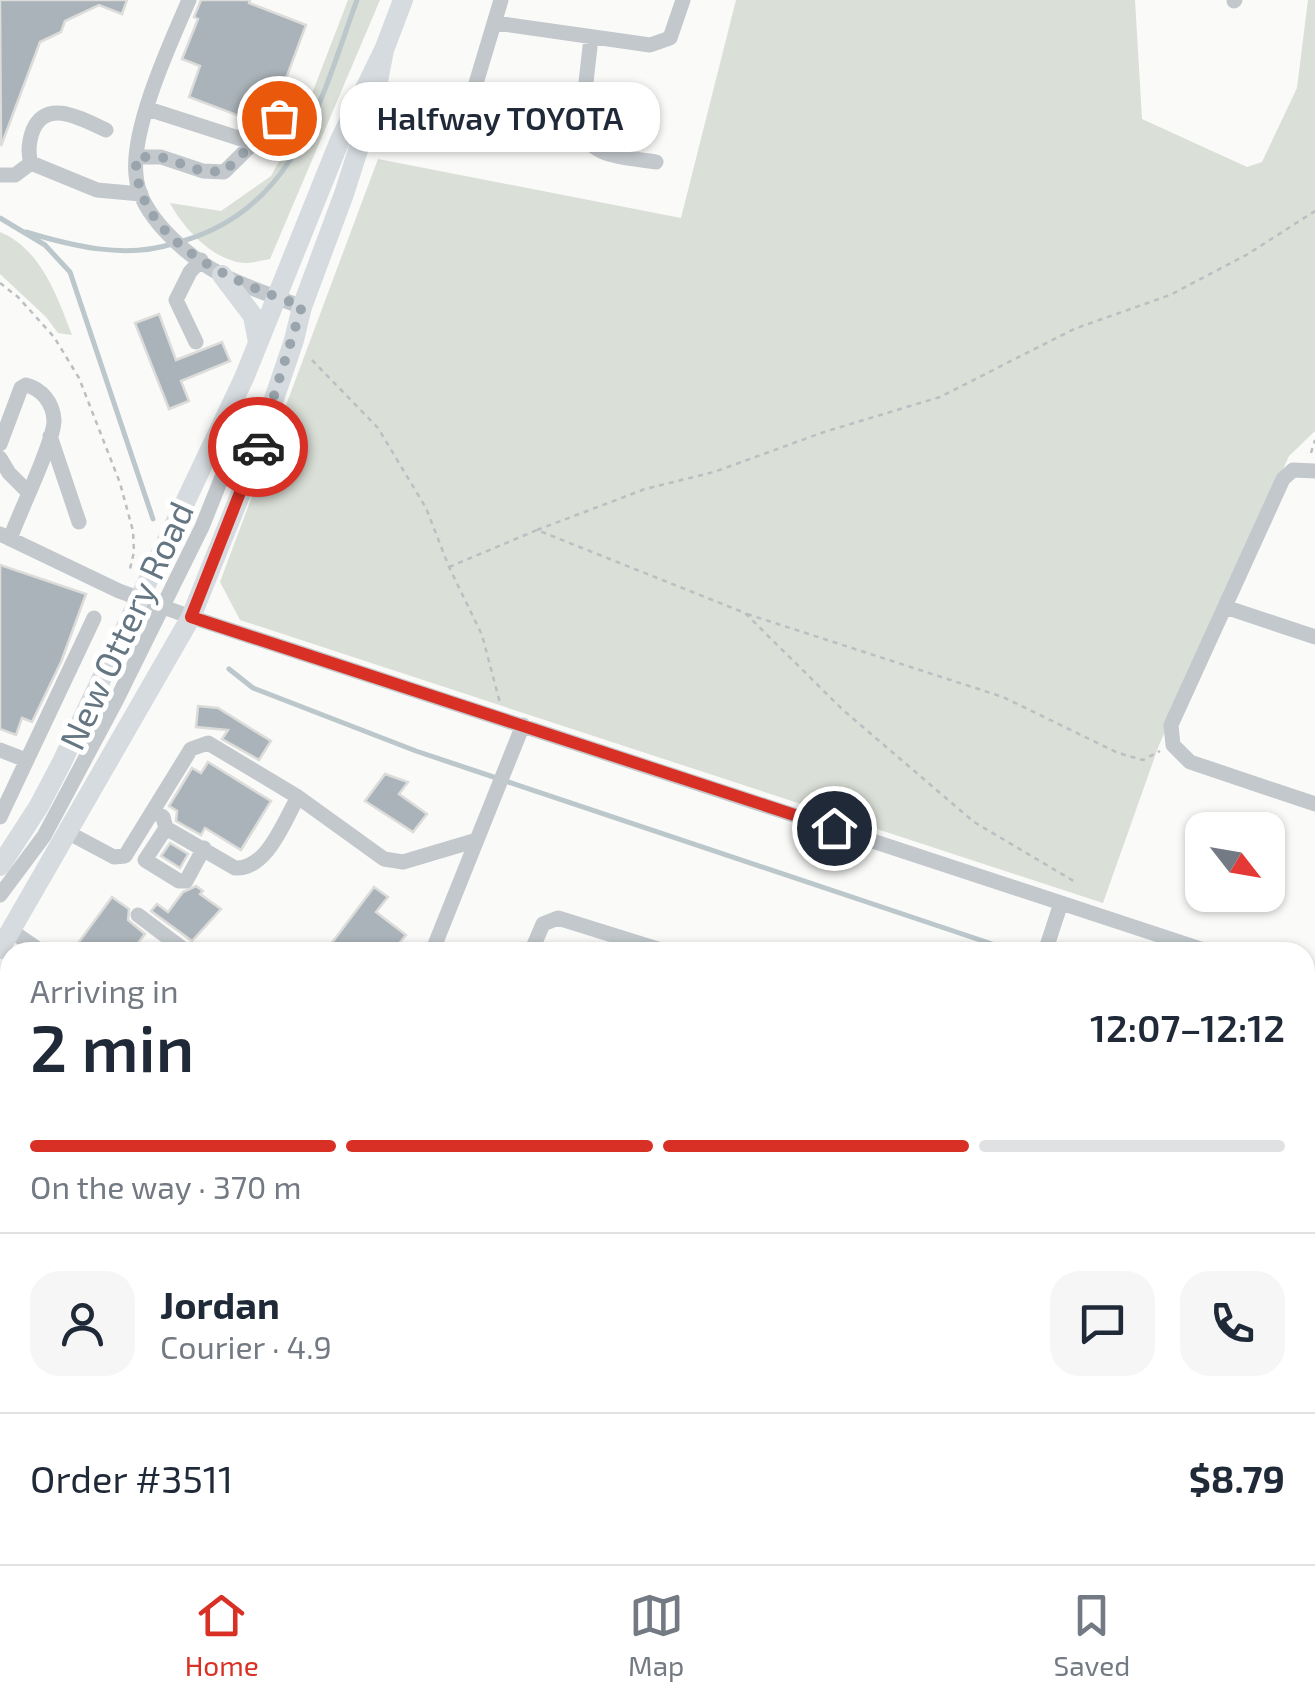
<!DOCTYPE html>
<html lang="en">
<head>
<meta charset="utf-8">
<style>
	:root { --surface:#fff; --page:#f6f6f7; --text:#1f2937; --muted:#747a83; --line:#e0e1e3; --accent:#d93025 }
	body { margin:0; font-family:"Exo 2",sans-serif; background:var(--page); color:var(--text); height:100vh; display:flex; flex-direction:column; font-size:38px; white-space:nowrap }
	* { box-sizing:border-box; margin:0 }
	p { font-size:32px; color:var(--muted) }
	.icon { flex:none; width:55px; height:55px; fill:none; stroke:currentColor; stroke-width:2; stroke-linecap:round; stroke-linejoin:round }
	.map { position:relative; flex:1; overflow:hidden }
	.details { position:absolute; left:0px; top:942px; width:1315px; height:622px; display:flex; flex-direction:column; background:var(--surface); border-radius:30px 30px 0 0; box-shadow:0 2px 8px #0004 }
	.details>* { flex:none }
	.needle { width:65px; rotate:121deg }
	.buttons { position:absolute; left:1185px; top:812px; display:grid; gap:20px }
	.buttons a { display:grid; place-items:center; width:100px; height:100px; border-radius:20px; background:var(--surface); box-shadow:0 2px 8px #0004; font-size:50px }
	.pin { position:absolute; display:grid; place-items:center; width:85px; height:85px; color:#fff; margin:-42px; border:5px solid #fff; border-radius:50%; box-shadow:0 2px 10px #0007 }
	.courier { position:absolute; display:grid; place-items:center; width:100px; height:100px; margin:-50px; border:8px solid #d93025; border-radius:50%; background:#fff; color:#222; box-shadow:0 2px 12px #0007 }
	.bubble { position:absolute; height:70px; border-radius:30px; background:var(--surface); box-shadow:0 2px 8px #0004; font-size:32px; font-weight:600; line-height:70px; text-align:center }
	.summary em { font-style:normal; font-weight:600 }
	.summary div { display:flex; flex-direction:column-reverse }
	.summary { display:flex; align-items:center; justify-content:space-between; height:170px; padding:0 30px }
	h1 { font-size:65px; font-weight:600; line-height:75px }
	.bar { display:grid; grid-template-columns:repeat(4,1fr); gap:15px 10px; align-content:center; height:120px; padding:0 30px }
	.bar i { height:12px; border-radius:8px; background:var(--line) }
	.bar .current { background:var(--accent) }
	.bar p { grid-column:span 4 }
	.line { display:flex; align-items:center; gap:25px; padding:0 30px; border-top:2px solid var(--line) }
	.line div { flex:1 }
	.round { display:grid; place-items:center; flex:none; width:105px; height:105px; border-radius:30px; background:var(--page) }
	.menu { display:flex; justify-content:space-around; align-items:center; height:140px; border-top:2px solid var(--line); background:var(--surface); font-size:28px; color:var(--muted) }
	.menu a { display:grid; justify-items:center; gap:5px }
	.menu .current { color:var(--accent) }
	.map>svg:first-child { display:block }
	.green { fill:#dadfd7 }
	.water { fill:#bbc7cb }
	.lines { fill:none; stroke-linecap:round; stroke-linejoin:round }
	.stream { stroke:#bbc7cb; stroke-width:5 }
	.building { fill:#aab3b9; stroke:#dcdcda; stroke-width:2.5 }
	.path { stroke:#bbbfc2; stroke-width:2.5; stroke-dasharray:5 5; stroke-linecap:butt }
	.minor { stroke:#c3c8cc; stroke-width:15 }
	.major { stroke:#d6dbdf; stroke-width:20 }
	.done { stroke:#99a4ac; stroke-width:10; stroke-dasharray:0 18 }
	.route { stroke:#d93025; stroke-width:12 }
	.labels { text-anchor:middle; stroke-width:10; stroke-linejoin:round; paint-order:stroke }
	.street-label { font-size:35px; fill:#657683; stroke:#fff }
</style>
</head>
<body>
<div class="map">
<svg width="1315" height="1564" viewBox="0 0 1315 1564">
	<rect width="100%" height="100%" fill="#fafaf8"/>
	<path class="green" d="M 348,0 L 380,0 L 270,259 C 263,260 253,263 246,263 C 214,262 183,228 170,203 L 221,211 L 271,176 L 303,117 Z
		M 736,0 L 1135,0 L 1142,119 L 1247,167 L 1262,162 L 1297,88 L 1308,0 L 1315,0 L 1315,431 L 1289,456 L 1159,745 L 1103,903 L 240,620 L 220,582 L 378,159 L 681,218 Z
		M 0,232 C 41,249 57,296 72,335 L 58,333 L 46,317 L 0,274 Z"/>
	<path class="water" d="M 10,1546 L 10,1555 L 53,1555 L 80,1564 L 0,1564 L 0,1554 Z"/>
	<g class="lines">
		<path class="stream" d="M 0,218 L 45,245 L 70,272 L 153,519
			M 26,232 C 72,246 125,259 172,244
			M 183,241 C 297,208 321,98 357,0
			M 229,669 L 253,688 L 416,751 L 1016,952
			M 1305,1176 L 1315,1207"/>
	</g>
	<path class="building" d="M 0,0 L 127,0 L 122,14 L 99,5 L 65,21 L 61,32 L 40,42 L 1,146 Z
		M 201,0 L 250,0 L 249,3 L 306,25 L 281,92 L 274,104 L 266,101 L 258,123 L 189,97 L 200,66 L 182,59 L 198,19 L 194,17 Z
		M 159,314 L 176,360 L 222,342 L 230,361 L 181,381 L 189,401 L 169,409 L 135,323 Z
		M 0,565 L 86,594 L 61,662 L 32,722 L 22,718 L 16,735 L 0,729 Z
		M 198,706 L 218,708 L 271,741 L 259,760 L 222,739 L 228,730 L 196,727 Z
		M 208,762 L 271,801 L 241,850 L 205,828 L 201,835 L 176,821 L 177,811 L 169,806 L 192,768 L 201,773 Z
		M 385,774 L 408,782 L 399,794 L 427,814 L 413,832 L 365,801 Z
		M 170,843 L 188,854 L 180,868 L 161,856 Z
		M 196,886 L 203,891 L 200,894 L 221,909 L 192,941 L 151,911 L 157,904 L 168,912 L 183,892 Z
		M 374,887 L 388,897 L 376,912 L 406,935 L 392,952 L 325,952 Z
		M 112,897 L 129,909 L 128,920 L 145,934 L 131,952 L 84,952 L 76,946 Z"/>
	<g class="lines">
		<path class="path" d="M 0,283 L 18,297 L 54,337 L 79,378 L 120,483 L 133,531 L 134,552 L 129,573
			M 312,360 L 378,428 L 426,508 L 449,567 L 482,635 L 500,703
			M 1311,453 L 1315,440
			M 537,530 L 645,489 L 714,472 L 824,432 L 940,397 L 1074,329 L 1170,295 L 1248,254 L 1315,211
			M 449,567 L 537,530 L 745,613 L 843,710 L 974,822 L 1077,883
			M 747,614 L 1003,697 L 1118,753 L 1143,760 L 1160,751"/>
		<path class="minor" d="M 189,0 C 170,44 131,128 136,175 C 139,216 189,258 224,276 C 249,288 276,297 302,307
			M 1234,1 L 1235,0
			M 496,23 L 650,45 L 670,38 L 683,0
			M 591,38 L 581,126 C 587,159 629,157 656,162
			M 148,109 L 254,143
			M 106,130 C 82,119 47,98 33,130 C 29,141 27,151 31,163 L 97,190 L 141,194
			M 462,130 L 501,0
			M 136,157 L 161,157 L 203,171 L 224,172 L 279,118 L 295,91
			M 0,175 L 15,175 L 31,163
			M 196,342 L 176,300 L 190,272 L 201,260
			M 50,436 L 79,522
			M 0,444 L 21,388 L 26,385 C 42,389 53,403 54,420 C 55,440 18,515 10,539
			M 0,458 L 9,473 L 27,491
			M 1315,471 L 1293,470 L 1283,479 L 1171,725 L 1173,745 L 1190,762 L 1315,804
			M 0,534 L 119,591 L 191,617 L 1210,952
			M 1225,607 L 1315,637
			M 0,750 L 26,760
			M 153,811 L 163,817 L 166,828 L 235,868 C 267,870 284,821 298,797
			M 0,817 L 94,618
			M 166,828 L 145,860 L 179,881 L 186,881 L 204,848
			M 67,832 L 114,857 L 125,856 L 191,749 L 208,743 L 298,797 L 384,859 L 403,862 L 477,840
			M 0,895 L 44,836 L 116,701 L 202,527 L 234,447
			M 138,915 L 187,952
			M 10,930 L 42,952
			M 432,952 L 523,725
			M 531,952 L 543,924 L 558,918 L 667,952
			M 1045,952 L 1061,903
			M 1305,984 L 1315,987
			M 0,1026 L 0,1036
			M 0,1082 L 10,1105
			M 0,1152 L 10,1160
			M 0,1197 L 10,1205
			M 473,1555 L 485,1564
			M 507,1555 L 519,1564
			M 904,1555 L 922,1564
			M 1218,1555 L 1218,1564"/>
		<path class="major" d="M 222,275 L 253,316 L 258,342
			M 0,866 L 39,806 L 62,762 L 244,378 L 340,140 L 384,50 L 403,0
			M 0,949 L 191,617 L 249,473 L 294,340 L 302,307 L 344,194 L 375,97 L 384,50
			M 0,1132 L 10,1140
			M 0,1224 L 10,1231
			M 448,1555 L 460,1564
			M 529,1555 L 541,1564"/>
	</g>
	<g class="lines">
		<path class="done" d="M 258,447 L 302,306 C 236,283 133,242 136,157 L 161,157 L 202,171 L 224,172 L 279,118"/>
		<path class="route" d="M 258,447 L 191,617 L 834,828"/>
	</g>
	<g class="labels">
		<g class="street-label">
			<text transform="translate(127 626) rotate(-65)" y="12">New Ottery Road</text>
		</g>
	</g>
</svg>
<div class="buttons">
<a><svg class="needle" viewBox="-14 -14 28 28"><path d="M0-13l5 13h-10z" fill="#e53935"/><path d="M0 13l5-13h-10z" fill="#747a83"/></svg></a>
</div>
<div class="pin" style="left:279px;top:118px;background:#ea580c"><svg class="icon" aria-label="bag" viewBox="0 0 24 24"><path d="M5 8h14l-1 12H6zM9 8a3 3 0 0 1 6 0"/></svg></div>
<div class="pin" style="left:834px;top:828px;background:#1f2937"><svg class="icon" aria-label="home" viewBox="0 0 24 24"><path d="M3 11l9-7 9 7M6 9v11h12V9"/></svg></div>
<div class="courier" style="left:258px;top:447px"><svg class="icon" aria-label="car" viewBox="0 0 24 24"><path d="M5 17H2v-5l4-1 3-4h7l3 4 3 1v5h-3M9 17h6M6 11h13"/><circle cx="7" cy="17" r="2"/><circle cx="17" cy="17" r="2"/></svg></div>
<div class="bubble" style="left:340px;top:82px;width:320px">Halfway TOYOTA</div>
<section class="details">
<div class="summary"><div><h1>2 min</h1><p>Arriving in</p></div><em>12:07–12:12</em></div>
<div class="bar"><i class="current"></i><i class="current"></i><i class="current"></i><i></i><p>On the way · 370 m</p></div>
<div class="line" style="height:180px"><a class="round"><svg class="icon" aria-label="person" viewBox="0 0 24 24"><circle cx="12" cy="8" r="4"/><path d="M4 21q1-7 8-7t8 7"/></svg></a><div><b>Jordan</b><p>Courier · 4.9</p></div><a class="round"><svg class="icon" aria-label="chat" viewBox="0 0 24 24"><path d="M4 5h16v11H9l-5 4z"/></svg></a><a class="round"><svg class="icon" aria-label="phone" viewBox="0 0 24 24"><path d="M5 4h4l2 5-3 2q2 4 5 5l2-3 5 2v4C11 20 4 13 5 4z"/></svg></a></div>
<div class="line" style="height:130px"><div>Order #3511</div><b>$8.79</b></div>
</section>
</div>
<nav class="menu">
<a class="current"><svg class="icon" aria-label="home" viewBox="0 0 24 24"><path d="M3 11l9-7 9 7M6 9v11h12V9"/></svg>Home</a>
<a><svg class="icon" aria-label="map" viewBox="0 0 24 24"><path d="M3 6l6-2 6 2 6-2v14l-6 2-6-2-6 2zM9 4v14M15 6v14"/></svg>Map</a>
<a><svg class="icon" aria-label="saved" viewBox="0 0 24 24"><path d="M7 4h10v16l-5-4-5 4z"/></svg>Saved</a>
</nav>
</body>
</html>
